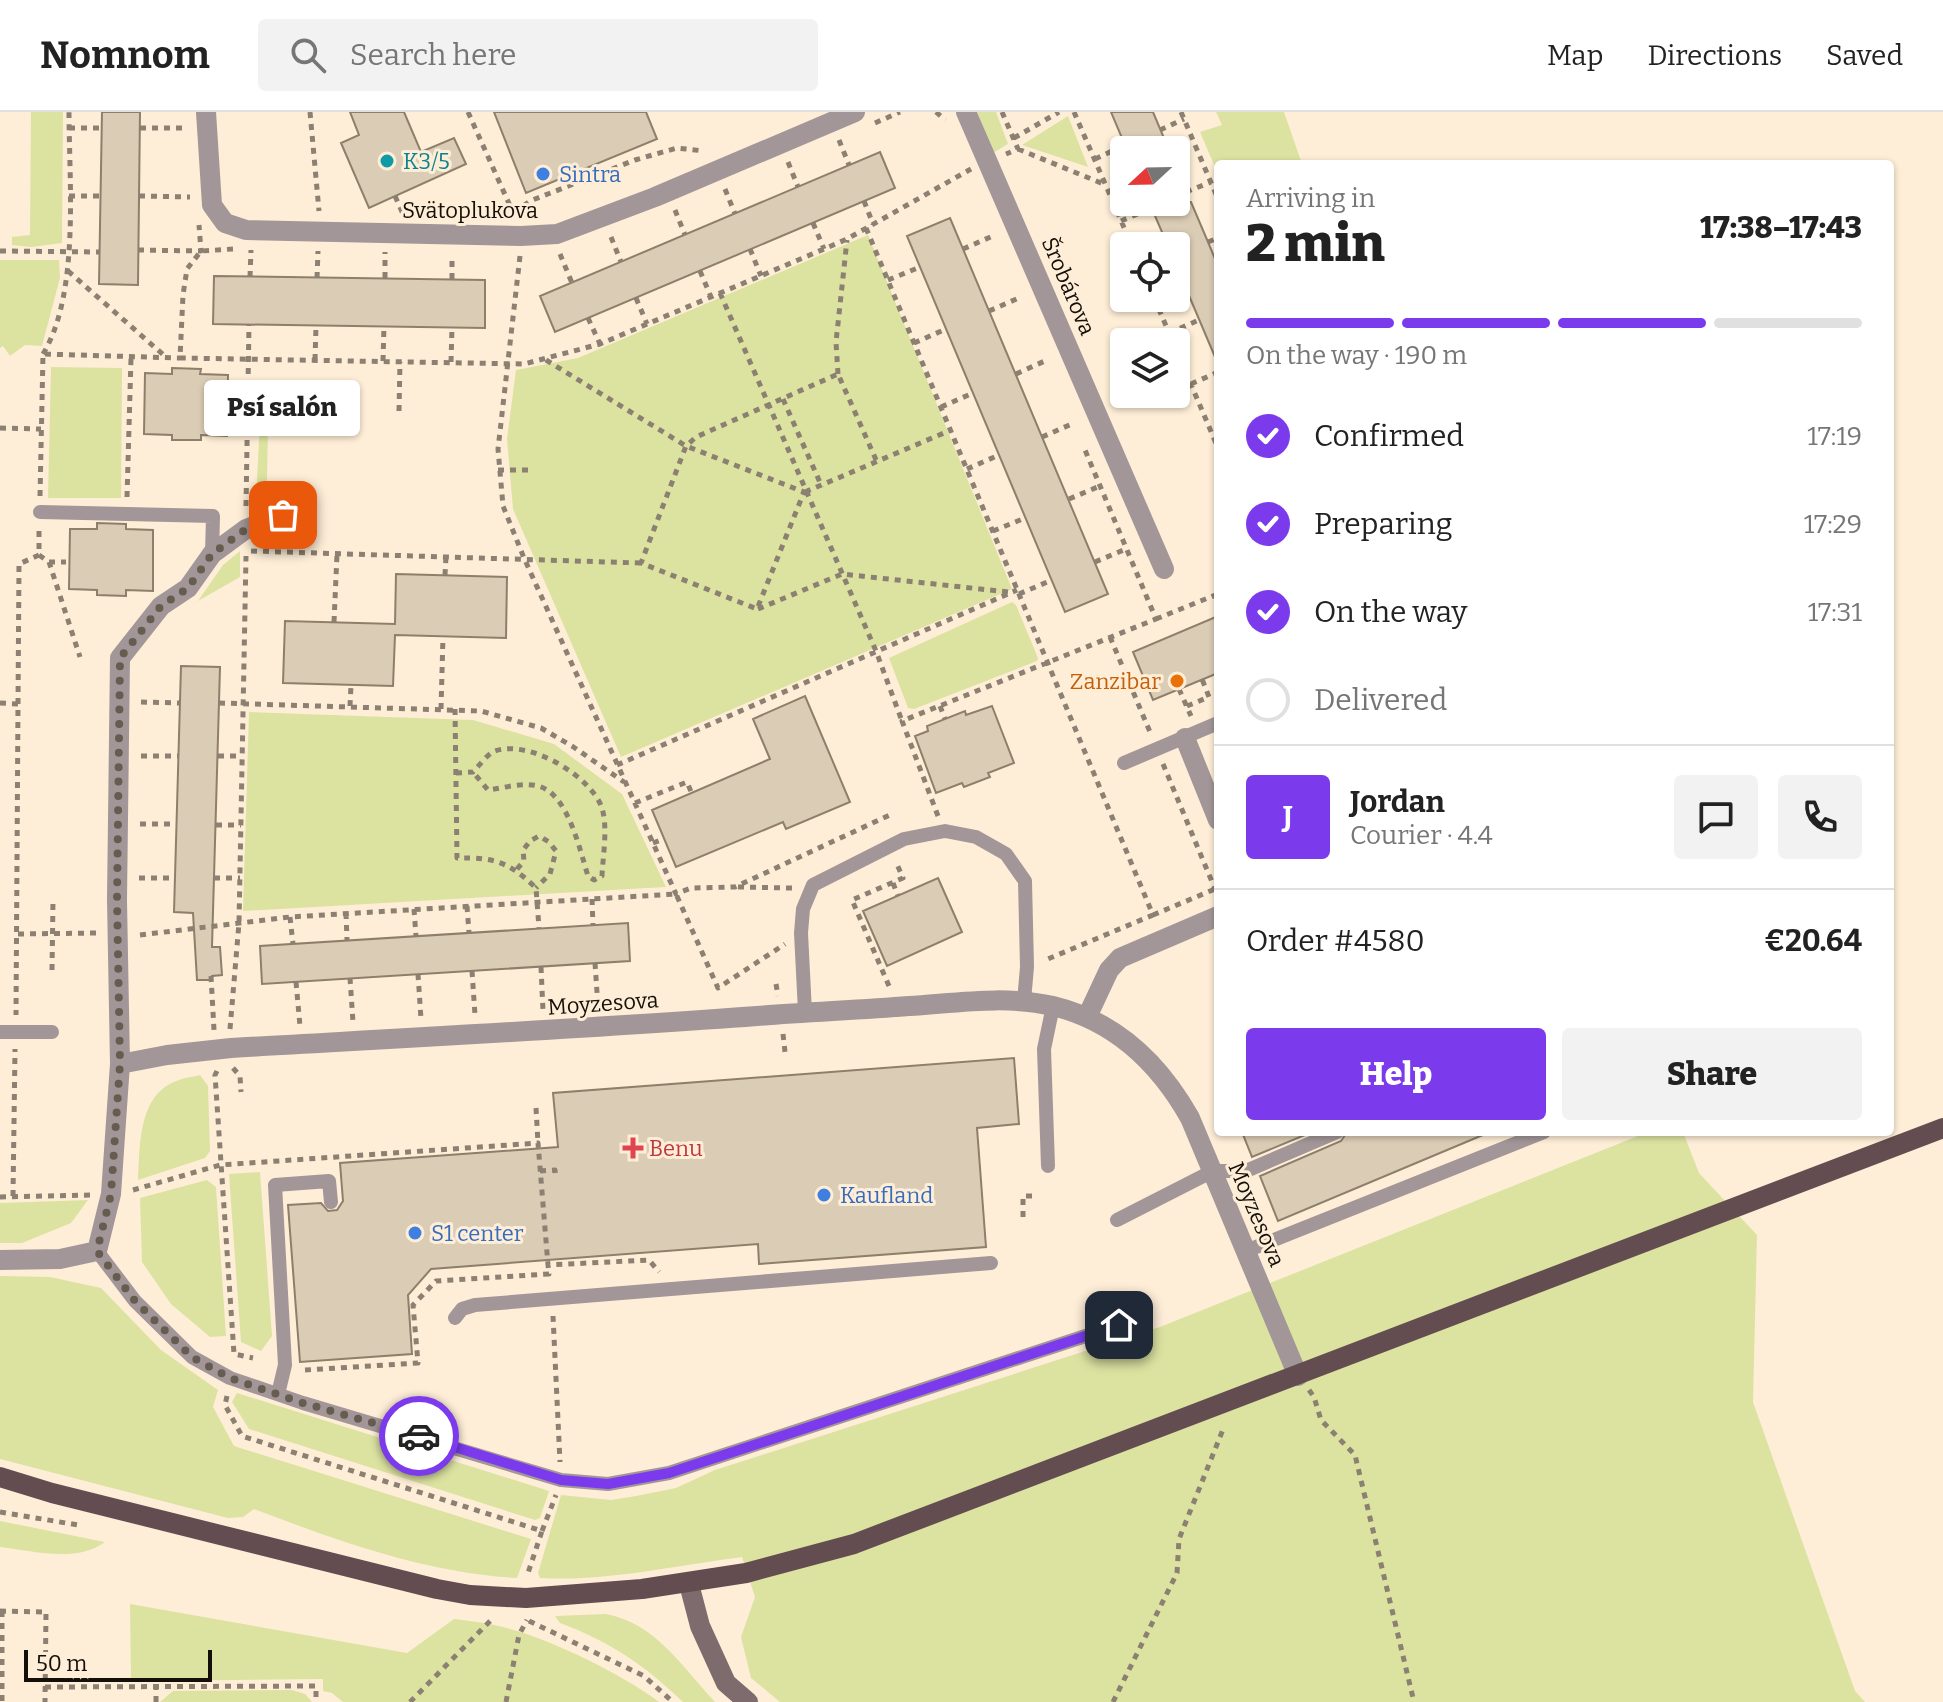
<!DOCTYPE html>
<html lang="en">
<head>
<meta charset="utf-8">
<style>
	:root { --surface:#fff; --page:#f2f2f2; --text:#222; --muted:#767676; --line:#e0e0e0; --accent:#7c3aed }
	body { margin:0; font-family:Bitter,serif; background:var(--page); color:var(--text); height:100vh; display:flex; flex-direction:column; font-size:30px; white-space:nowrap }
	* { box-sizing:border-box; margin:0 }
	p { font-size:26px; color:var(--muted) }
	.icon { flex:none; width:44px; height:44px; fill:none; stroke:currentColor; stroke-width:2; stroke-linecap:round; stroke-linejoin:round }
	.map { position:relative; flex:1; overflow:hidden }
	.details { position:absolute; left:1214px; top:48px; width:680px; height:976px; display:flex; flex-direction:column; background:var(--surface); border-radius:8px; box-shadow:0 2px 6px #0004 }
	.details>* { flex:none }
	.needle { width:52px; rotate:248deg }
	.controls { position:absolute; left:1110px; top:24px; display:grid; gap:16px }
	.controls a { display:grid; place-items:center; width:80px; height:80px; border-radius:8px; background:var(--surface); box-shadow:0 2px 6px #0004; font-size:40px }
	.scale { position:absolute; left:24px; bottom:20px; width:188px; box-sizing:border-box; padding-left:8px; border:4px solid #140f08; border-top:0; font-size:22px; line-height:28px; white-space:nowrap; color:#140f08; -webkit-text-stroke:6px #feeed7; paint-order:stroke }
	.pin { position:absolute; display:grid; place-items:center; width:68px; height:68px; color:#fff; margin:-34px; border-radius:16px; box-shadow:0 4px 12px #0006 }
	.courier { position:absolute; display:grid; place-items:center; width:80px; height:80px; margin:-40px; border:6px solid #7c3aed; border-radius:50%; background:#fff; color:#222; box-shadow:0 2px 10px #0007 }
	.bubble { position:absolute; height:56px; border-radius:8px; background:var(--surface); box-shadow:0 2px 6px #0004; font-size:26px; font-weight:800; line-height:56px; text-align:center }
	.overview em { font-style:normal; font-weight:800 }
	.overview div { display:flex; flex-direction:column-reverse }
	.overview { display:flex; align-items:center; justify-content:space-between; height:136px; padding:0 32px }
	h1 { font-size:52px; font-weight:800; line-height:60px }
	.bar { display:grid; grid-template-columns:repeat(4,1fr); gap:12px 8px; align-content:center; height:96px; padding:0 32px }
	.bar i { height:10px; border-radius:6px; background:var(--line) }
	.bar .on { background:var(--accent) }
	.bar p { grid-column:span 4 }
	.line { display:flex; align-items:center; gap:20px; padding:0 32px; border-top:2px solid var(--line) }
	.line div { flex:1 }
	.round { display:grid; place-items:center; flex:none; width:84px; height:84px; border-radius:8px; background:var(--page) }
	ol { padding:0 32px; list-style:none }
	li { display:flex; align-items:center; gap:24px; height:88px }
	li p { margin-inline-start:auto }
	li .icon { padding:8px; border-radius:50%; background:var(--accent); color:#fff; stroke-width:4 }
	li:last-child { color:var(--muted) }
	li i { width:44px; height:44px; border:4px solid var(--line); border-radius:50% }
	.cta { display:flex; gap:16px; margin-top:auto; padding:16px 32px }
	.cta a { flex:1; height:92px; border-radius:8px; background:var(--accent); color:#fff; font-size:32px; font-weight:800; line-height:92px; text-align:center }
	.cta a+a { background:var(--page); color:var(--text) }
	header { display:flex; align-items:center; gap:48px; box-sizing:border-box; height:112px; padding:0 40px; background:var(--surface); border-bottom:2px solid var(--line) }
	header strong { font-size:38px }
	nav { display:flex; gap:44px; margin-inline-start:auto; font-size:28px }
	.search { width:560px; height:72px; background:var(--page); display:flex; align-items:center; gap:20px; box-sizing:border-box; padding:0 28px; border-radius:8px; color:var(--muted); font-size:30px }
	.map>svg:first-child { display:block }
	.green { fill:#dce3a1 }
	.building { fill:#dbccb5; stroke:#8d7f6a; stroke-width:2 }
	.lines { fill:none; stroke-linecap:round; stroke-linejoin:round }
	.path { stroke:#8b8071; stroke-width:5; stroke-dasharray:6 6; stroke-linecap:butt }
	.lane { stroke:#a39698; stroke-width:14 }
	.street { stroke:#a39698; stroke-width:20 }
	.secondary { stroke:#7d6b6e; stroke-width:20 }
	.primary { stroke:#634d51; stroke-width:20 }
	.done { stroke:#665d50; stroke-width:8; stroke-dasharray:0 14.4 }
	.route { stroke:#7c3aed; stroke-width:10 }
	.culture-dot { fill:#0f9aa8; stroke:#feeed7; stroke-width:3 }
	.shop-dot { fill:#3f7fe0; stroke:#feeed7; stroke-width:3 }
	.food-dot { fill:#e8710a; stroke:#feeed7; stroke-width:3 }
	.health-dot { fill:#e0444e; stroke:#feeed7; stroke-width:3 }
	.labels { text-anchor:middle; stroke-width:6; stroke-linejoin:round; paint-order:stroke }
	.culture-label { font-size:22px; fill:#0d838f; stroke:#feeed7; text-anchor:start }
	.shop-label { font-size:22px; fill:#366cbe; stroke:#feeed7; text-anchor:start }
	.street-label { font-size:22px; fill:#140f08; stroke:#feeed7 }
	.food-label { font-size:22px; fill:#c56008; stroke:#feeed7; text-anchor:end }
	.health-label { font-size:22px; fill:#be3a42; stroke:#feeed7; text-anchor:start }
</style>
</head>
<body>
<header>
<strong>Nomnom</strong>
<div class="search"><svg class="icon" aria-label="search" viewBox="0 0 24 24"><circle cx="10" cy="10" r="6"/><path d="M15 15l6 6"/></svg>Search here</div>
<nav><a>Map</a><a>Directions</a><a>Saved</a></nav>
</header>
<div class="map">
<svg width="1943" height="1590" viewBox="0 0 1943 1590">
	<rect width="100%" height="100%" fill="#feeed7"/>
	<path class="green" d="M 31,0 L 63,0 L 62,131 L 31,135 L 12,133 L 12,125 L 30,123 Z
		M 977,0 L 996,0 L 1008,32 L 993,41 Z
		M 1216,0 L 1284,0 L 1302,52 L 1218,52 L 1218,62 L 1200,20 L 1222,13 Z
		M 1068,4 L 1088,55 L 1022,33 Z
		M 868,123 L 1012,477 L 621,645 L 513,397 L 507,327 L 516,258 L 578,246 Z
		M 0,148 L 59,148 L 60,166 L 42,234 L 25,233 L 10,244 L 3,234 L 0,236 Z
		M 51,255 L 122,256 L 121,386 L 48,386 Z
		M 261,289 L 275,289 L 275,294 L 303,295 L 302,316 L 268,315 L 267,369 L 274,370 L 270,387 L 260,394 L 256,388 Z
		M 281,417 L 294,425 L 296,436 L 257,435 L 254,432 L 271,419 Z
		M 240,439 L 240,465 L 198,489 L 223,453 Z
		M 1012,490 L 1016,493 L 1038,546 L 1037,549 L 914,597 L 908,596 L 889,546 Z
		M 249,600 L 473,608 L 554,632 L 622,682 L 666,775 L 243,799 Z
		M 200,963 L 208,974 L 210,1039 L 205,1046 L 138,1068 C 140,1035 138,985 174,970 C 182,966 192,965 200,963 Z
		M 1648,1020 L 1683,1020 L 1699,1061 L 1757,1123 L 1753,1290 L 1855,1579 L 1865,1590 L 780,1590 L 751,1566 L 741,1525 L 755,1485 L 742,1445 C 678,1453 605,1470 540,1466 L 538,1461 L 561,1383 L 611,1388 L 636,1384 L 676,1376 L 715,1358 L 1160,1215 Z
		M 260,1060 L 272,1224 L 261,1239 L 241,1230 L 229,1062 Z
		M 207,1068 L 216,1075 L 226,1224 L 210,1225 L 171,1192 L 142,1150 L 140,1086 Z
		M 88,1088 L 71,1111 L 22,1131 L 0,1131 L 0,1091 Z
		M 0,1164 L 50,1165 L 101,1176 L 161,1238 L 218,1278 L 213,1295 L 234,1334 L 531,1427 L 517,1466 C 426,1461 338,1429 254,1397 L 243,1405 L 228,1406 L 0,1347 Z
		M 237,1281 L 549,1379 L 540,1406 L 535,1408 L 249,1317 L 232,1290 Z
		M 0,1409 L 105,1430 C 77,1451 33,1439 0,1435 Z
		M 130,1492 L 407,1541 L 454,1507 C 470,1509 487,1511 503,1515 C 550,1527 620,1561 659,1590 L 343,1590 L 332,1581 L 323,1579 L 323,1567 L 131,1569 Z
		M 606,1502 C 657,1512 682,1555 715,1590 L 683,1590 C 646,1554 609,1529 560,1511 L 555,1504 Z
		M 292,1578 L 305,1582 L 312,1590 L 160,1590 L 173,1579 Z"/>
	<path class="building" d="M 102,0 L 140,0 L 138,173 L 99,172 Z
		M 350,0 L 404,0 L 421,40 L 454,26 L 466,52 L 369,96 L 341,31 L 359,23 Z
		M 494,0 L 646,0 L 657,27 L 526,81 Z
		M 1111,0 L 1153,0 L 1169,38 L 1127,38 Z
		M 880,40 L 895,76 L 555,220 L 540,184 Z
		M 1149,90 L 1191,90 L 1208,130 L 1218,154 L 1218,252 L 1176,153 L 1176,134 L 1168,134 Z
		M 950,106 L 1108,482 L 1065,500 L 907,124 Z
		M 214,164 L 485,168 L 485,216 L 213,212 Z
		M 172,256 L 201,257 L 200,262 L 228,263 L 227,324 L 201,323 L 201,328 L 172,328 L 172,323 L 144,322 L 145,261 L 172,262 Z
		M 275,269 L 304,270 L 303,295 L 275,294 Z
		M 97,411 L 126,412 L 126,417 L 153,418 L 153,479 L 126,478 L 126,484 L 97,483 L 97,478 L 69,477 L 70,417 L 97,417 Z
		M 396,462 L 507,465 L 506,526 L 395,523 L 393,574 L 283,571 L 285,509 L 395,512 Z
		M 1218,504 L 1218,561 L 1153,588 L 1133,540 Z
		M 181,554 L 220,555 L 212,835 L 220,835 L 222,863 L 212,864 L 211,868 L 197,868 L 193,801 L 174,800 Z
		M 805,584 L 850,690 L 786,717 L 783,710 L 676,755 L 652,698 L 770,647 L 753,607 Z
		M 992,594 L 1014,651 L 988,661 L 990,665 L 964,675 L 962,671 L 936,681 L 915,624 L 928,619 L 927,614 L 965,599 L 966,603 Z
		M 938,766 L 962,820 L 887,854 L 863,799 Z
		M 628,811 L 630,849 L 262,872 L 260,834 Z
		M 1014,946 L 1019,1012 L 977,1016 L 986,1135 L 759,1152 L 758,1132 L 431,1157 L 408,1183 L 412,1242 L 300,1250 L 288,1093 L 321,1091 L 328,1099 L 337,1098 L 343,1089 L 340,1051 L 558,1035 L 553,981 Z
		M 1242,1020 L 1312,1020 L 1252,1045 Z
		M 1347,1020 L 1490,1020 L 1278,1109 L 1260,1064 L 1341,1029 Z"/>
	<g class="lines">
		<path class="path" d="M 310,0 L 319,99
			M 468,0 L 515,105
			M 936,0 L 945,8
			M 1002,0 L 1018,37 L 1006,42
			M 1074,0 L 1132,134
			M 1181,0 L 1218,87
			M 875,11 L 900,0
			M 69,16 L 101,16
			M 140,16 L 187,16
			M 1160,18 L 1184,7
			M 1014,26 L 1059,0
			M 839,28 L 849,53
			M 1018,37 L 1106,73
			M 1095,47 L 1125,33
			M 788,50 L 798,75
			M 725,77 L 735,102
			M 1186,80 L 1211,70
			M 69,84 L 100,84
			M 139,84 L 190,85
			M 395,84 L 403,102
			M 864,89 L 873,112
			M 675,98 L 685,123
			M 514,101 L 530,89 L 635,48 L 677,36 L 704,39
			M 1121,109 L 1151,96
			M 813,111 L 824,137
			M 866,116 L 1153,803 L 1043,849
			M 611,125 L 621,150
			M 1208,130 L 1218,126
			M 233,137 L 201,139 L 187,157 L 183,183 L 180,246 L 524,252 L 600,232 L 824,137 L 847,127 L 971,57
			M 750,137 L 761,164
			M 963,137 L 995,123
			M 138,138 L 201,139 L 199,113
			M 0,139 L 100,140
			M 560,142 L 572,171
			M 520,144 L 498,337 L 503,394 L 524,446 L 676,782 L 691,776 L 735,775 L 894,701
			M 68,159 L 167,246
			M 700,159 L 711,185
			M 250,165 L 251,138
			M 317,166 L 318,139
			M 385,166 L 385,140
			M 452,167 L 452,144
			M 888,168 L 920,155
			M 720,181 L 876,539 L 902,609
			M 636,186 L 647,212
			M 1154,186 L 1173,230
			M 989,199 L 1021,185
			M 588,206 L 600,232
			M 1169,221 L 1199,208
			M 914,231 L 946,217
			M 1176,237 L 1218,336
			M 43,242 C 80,181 69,70 69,0
			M 315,248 L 316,214
			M 546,248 L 686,334 L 804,380 L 757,497 L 641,451 L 686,334 L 696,325 L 838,262 L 877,350
			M 383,249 L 384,214
			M 451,250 L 452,215
			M 838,262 L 836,230 L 847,128
			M 1016,262 L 1047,248
			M 1191,272 L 1218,260
			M 248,282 L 275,283
			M 783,287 L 822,375
			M 941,295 L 973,281
			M 399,299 L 400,250
			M 0,316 L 41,317
			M 1042,325 L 1074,311
			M 967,357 L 999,343
			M 498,358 L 530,358
			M 805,380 L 951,318
			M 40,384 L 43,242 L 180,246
			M 127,385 L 131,246
			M 1069,387 L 1100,374
			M 246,394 L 249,213
			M 993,419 L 1025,406
			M 251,439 L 641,451
			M 39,443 L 49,450 L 80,545
			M 49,450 L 66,450
			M 1095,450 L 1126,437
			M 445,463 L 446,444
			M 1019,482 L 1052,468
			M 758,497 L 842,462 L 1008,480
			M 1156,507 L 1218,482
			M 334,510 L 337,442
			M 1110,525 L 1150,620
			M 1179,577 L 1191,604
			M 141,590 L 180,591
			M 0,591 L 18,592 L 16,903
			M 219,591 L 481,599 L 541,616 L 572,634 L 624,670
			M 18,592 L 19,452 L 39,443 L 39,418
			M 350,594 L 351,573
			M 940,594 L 945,607
			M 1187,594 L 1209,585 L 1202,567
			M 441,597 L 443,524
			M 455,597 L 457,746 C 494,745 509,750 536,776 L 539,816
			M 141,644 L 179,644
			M 218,644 L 242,644
			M 1163,652 L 1215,777
			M 617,653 L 1017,478
			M 456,661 L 473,660 C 479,654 487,642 495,639 C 529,627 591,664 602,696 C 608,717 603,742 602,764 L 594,768 L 588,764 C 580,739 568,681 538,674 C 522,670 504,676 488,678 L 473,660
			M 635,691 L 687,670 L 692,682
			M 938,704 L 902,609 L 1156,507 L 1085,338
			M 140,712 L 177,712
			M 216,713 L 241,713
			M 653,731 L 664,727
			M 517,757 L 524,749 L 523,738 L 530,729 L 539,724 L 549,730 L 556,739 L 550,762 L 536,776
			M 139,766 L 175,766
			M 214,766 L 240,766
			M 893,771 L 898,784
			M 738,775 L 792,776
			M 592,787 L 593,813
			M 467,794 L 469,821
			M 414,797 L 416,824
			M 346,801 L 347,828
			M 1153,803 L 1215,777 L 1218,778
			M 290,805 L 293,832
			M 18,822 L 97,821
			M 140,823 L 290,805 L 676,782 L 718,876 L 785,832
			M 595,851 L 598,895
			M 541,855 L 543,899
			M 52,858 L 53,788
			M 472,859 L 475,903
			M 418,862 L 421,907
			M 211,864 L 214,918
			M 350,866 L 353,910
			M 296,870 L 300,914
			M 776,872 L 778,884
			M 889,874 L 852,788 L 903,766 L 896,750
			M 230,917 L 239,811 L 246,444
			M 783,922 L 785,940
			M 233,956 L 240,964 L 241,980
			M 217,959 L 215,963 L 234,1242 L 253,1246
			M 536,996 L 538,1031
			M 540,1059 L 555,1058 L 556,1067
			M 133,1078 L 220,1053 L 538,1031 L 548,1153 L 649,1148 L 659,1160
			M 13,1084 L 15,937
			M 0,1085 L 91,1083
			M 1023,1105 L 1023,1084 L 1034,1084
			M 553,1204 L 560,1350
			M 305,1258 L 418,1251 L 413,1193 L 436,1169 L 549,1162 L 548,1153
			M 1309,1278 L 1314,1285 L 1321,1308 L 1355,1343 L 1414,1590
			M 227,1284 L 225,1293 L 242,1324 L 542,1419 L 527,1464
			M 0,1400 L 78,1413
			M 542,1419 L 556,1383
			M 0,1499 L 46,1500 L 45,1590
			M 2,1499 L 2,1590
			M 529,1509 L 644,1564 L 673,1590
			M 45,1575 L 316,1574 L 316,1590
			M 156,1590 L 156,1575
			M 410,1590 L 494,1505
			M 506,1590 L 519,1523 L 527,1508
			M 1113,1590 L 1177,1461 L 1179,1427 L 1224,1315"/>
		<path class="lane" d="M 40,400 L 213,404 L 212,442
			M 1124,651 L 1218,611
			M 805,900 L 801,821 L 803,797 L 813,773 L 904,727 L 945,719 L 976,725 L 1006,742 L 1025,769 L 1027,855 L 1024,889
			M 0,920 L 52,920
			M 1048,1054 L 1044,937 L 1053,894
			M 1117,1108 L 1213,1059 L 1246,1059 L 1337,1020
			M 97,1139 L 135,1189 L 192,1245 L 230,1266 L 303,1291 L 561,1368 L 608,1372 L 669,1361 L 1119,1213
			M 1246,1139 L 1544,1020
			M 455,1206 L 462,1197 L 475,1193 L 991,1151
			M 278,1282 L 285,1253 L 275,1073 L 329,1069 L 331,1090"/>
		<path class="street" d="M 206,0 L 212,93 L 225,111 L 246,118 L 521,124 L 557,122 L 655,85 L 855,0
			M 966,0 L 1164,457
			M 1185,626 L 1218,708
			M 1087,905 L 1109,858 L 1120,846 L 1218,804
			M 120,952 L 117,788 L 120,546 L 161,494 L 188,476 L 212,442 L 246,417 L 283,403
			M 0,1148 L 60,1147 L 97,1139 L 111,1082 L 120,952 L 167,943 L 231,936 C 406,926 582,917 757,904 C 808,900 858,898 909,894 C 957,891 1005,883 1053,894 C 1115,909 1159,951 1190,1006 L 1298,1264"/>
		<path class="secondary" d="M 689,1472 L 700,1514 L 726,1571 L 748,1590"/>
		<path class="primary" d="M 0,1365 L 52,1381 L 437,1477 L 470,1483 L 526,1486 L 642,1477 L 746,1461 L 854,1432 L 1943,1016"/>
	</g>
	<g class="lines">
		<path class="done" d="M 283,403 L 246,417 L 212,442 L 188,476 L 161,494 L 120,546 L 117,788 L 120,952 L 111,1082 L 97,1139 L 135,1189 L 192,1245 L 230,1266 L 303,1291 L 419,1324"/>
		<path class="route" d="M 419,1324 L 561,1368 L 608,1372 L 669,1361 L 1119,1213"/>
	</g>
	<circle class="culture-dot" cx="387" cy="49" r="8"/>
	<g class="shop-dot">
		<circle cx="543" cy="62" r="8"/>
		<circle cx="824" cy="1083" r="8"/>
		<circle cx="415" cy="1121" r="8"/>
	</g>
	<circle class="food-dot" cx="1177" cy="569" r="8"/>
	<path class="health-dot" d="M629 1024h8v8h8v8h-8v8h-8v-8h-8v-8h8z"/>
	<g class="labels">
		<g class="culture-label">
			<text x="403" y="57">K3/5</text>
		</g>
		<g class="shop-label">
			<text x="559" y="70">Sintra</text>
			<text x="840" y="1091">Kaufland</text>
			<text x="431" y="1129">S1 center</text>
		</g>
		<g class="street-label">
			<text x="470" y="106">Svätoplukova</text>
			<text transform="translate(1069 174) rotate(67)" y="8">Šrobárova</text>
			<text transform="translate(603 891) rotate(-4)" y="8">Moyzesova</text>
			<text transform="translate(1257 1102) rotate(67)" y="8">Moyzesova</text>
		</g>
		<g class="food-label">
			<text x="1161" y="577">Zanzibar</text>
		</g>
		<g class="health-label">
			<text x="649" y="1044">Benu</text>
		</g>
	</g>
</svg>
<div class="controls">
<a><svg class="needle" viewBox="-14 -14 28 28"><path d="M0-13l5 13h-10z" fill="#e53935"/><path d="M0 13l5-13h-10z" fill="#767676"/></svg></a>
<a><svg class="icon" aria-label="locate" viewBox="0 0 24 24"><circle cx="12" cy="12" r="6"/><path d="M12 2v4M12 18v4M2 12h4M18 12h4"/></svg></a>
<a><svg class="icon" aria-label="layers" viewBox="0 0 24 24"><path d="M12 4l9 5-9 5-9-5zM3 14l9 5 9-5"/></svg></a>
</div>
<div class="scale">50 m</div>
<div class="pin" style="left:283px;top:403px;background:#ea580c"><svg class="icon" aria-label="bag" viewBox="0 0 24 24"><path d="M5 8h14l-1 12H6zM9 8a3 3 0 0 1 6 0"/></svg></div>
<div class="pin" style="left:1119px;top:1213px;background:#1f2937"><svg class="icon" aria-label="home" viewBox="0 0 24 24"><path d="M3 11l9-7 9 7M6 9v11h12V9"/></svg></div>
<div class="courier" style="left:419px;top:1324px"><svg class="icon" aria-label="car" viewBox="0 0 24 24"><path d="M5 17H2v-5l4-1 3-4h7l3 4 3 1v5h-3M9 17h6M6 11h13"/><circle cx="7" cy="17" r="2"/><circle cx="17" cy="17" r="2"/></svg></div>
<div class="bubble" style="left:204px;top:268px;width:156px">Psí salón</div>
<section class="details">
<div class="overview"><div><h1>2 min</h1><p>Arriving in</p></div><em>17:38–17:43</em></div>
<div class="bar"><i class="on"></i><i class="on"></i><i class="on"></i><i></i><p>On the way · 190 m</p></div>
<ol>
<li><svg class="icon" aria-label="check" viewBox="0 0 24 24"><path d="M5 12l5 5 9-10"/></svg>Confirmed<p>17:19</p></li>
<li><svg class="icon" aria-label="check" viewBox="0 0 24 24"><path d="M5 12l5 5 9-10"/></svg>Preparing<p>17:29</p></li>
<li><svg class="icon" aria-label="check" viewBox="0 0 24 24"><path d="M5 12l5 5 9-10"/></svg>On the way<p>17:31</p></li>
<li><i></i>Delivered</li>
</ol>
<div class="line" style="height:144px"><b class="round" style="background:var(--accent);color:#fff">J</b><div><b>Jordan</b><p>Courier · 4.4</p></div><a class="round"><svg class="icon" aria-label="chat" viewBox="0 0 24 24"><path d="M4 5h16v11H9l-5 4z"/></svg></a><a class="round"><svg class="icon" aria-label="phone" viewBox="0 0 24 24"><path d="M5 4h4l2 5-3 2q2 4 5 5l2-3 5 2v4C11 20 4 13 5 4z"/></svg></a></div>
<div class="line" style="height:104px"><div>Order #4580</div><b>€20.64</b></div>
<div class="cta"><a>Help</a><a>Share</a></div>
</section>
</div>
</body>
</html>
